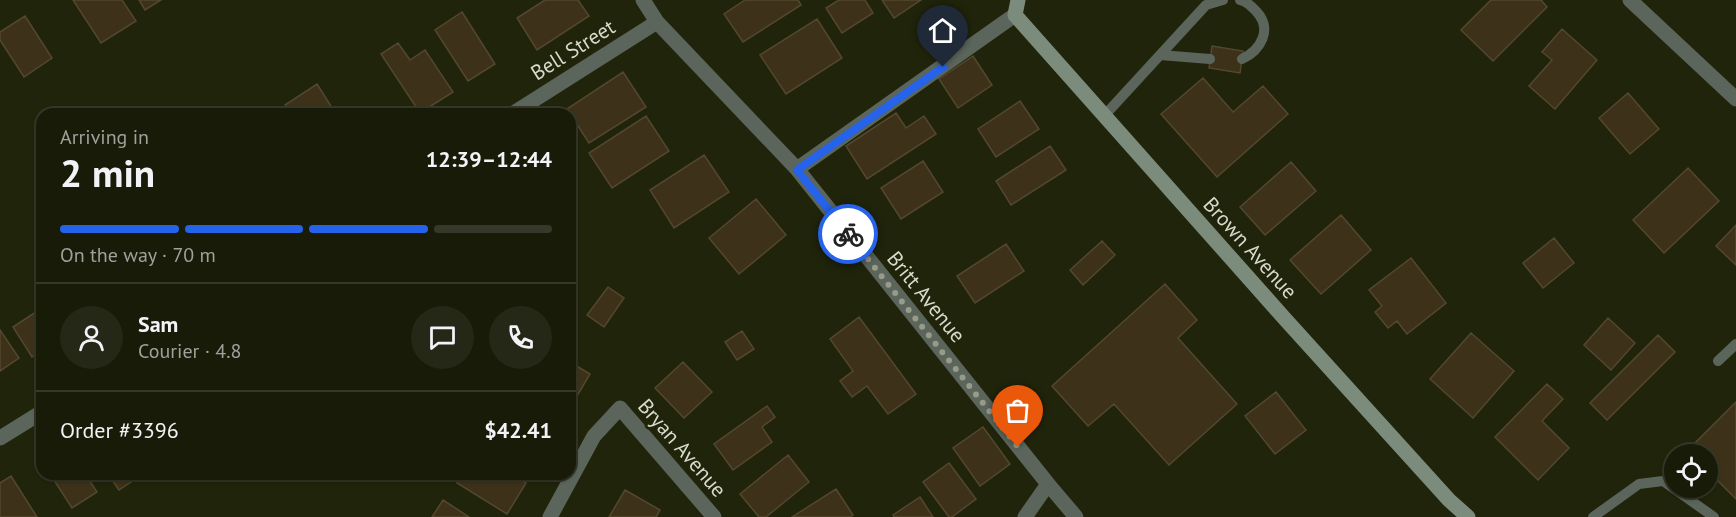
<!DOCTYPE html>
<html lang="en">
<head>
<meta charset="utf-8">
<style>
	:root { --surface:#181b08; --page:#252816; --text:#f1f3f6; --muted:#9fa19c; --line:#363929; --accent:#2563eb }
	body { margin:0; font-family:"PT Sans",sans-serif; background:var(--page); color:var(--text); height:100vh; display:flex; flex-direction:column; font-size:22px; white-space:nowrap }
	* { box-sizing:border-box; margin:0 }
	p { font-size:20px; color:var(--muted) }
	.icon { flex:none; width:33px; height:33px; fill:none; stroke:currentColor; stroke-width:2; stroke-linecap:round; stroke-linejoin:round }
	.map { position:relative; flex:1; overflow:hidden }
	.side { position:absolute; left:36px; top:108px; width:540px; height:372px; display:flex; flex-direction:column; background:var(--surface); border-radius:18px; box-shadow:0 2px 4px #0004,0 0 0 2px var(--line) }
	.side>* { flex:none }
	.controls { position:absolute; left:1664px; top:444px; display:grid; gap:12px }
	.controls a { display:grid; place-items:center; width:54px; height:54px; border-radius:50%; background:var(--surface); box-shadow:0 2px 4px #0004,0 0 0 2px var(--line); font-size:30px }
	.pin { position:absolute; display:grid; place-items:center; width:51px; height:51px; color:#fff; margin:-62px -26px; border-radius:50% 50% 50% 0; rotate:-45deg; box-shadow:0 0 6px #0007 }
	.pin .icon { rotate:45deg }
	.courier { position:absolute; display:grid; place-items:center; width:60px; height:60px; margin:-30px; border:4px solid #2563eb; border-radius:50%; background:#fff; color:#222; box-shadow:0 2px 8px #0007 }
	.summary em { font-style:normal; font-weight:600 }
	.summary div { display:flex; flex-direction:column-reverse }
	.summary { display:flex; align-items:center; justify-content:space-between; height:102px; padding:0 24px }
	h1 { font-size:39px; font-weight:600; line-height:45px }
	.bar { display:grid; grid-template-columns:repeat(4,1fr); gap:9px 6px; align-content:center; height:72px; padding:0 24px }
	.bar i { height:8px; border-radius:4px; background:var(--line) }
	.bar .on { background:var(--accent) }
	.bar p { grid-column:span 4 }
	.line { display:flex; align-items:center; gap:15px; padding:0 24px; border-top:2px solid var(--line) }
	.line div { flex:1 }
	.round { display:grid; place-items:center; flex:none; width:63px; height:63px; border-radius:32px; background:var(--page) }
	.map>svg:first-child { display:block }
	.building { fill:#3d3219; stroke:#53482e; stroke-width:1.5 }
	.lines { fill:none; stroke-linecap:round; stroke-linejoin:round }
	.lane { stroke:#5b655c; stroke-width:10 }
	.street { stroke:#5b655c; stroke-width:15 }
	.secondary { stroke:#7b8c7d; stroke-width:15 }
	.done { stroke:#979b88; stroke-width:6; stroke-dasharray:0 10.8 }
	.route { stroke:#2563eb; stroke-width:8 }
	.labels { text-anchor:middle; stroke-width:6; stroke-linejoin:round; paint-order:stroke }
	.street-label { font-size:21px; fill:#d7dbcb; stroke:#20240b }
</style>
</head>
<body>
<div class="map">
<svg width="1736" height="517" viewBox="0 0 1736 517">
	<rect width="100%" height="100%" fill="#20240b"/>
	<path class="building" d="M 73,0 L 122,0 L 136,21 L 101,43 Z
		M 139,0 L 161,0 L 145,10 Z
		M 545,0 L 578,0 L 589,16 L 537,50 L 517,18 Z
		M 745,0 L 798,0 L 801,5 L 743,42 L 724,14 Z
		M 839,0 L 865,0 L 873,13 L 842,33 L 826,8 Z
		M 882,0 L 921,0 L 894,18 Z
		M 1491,0 L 1541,0 L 1547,7 L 1493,61 L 1461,30 Z
		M 462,12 L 495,64 L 468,81 L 435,30 Z
		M 25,16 L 52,58 L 24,77 L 0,40 L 0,32 Z
		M 817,19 L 842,58 L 786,94 L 760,55 Z
		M 1562,29 L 1597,60 L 1555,109 L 1529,86 L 1552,60 L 1542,52 Z
		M 398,43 L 410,60 L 425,50 L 453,92 L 420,113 L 381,54 Z
		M 1212,46 L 1243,51 L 1240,73 L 1209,68 Z
		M 973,56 L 992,85 L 958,108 L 939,79 Z
		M 623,72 L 646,107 L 589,143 L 567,109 Z
		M 1203,78 L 1233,112 L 1263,86 L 1288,114 L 1217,177 L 1161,114 Z
		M 317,84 L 336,114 L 291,114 L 285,105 Z
		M 1628,93 L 1659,129 L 1630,154 L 1599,118 Z
		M 1020,101 L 1039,129 L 996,157 L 978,129 Z
		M 896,113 L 906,128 L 924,116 L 936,134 L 867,179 L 846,146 Z
		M 646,116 L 669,151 L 612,188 L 589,153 Z
		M 1050,146 L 1066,170 L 1011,205 L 996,181 Z
		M 704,155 L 729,192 L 674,228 L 650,190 Z
		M 923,161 L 943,192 L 901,219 L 881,188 Z
		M 1291,162 L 1316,191 L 1265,235 L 1240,207 Z
		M 1688,168 L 1719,201 L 1664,253 L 1633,220 Z
		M 756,199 L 786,235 L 739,274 L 709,238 Z
		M 1341,215 L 1371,250 L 1321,294 L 1290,260 Z
		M 1736,225 L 1736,265 L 1716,246 Z
		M 1554,238 L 1574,263 L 1543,288 L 1523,263 Z
		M 1102,241 L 1115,255 L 1083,285 L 1070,270 Z
		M 1006,244 L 1024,271 L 975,303 L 957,276 Z
		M 1411,258 L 1446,303 L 1407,334 L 1397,321 L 1388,328 L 1375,312 L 1382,306 L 1369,290 Z
		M 1165,284 L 1197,320 L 1178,338 L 1237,404 L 1169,465 L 1114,404 L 1088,426 L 1052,386 Z
		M 608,287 L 624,298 L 604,327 L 587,315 Z
		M 42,308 L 42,350 L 32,357 L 13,327 Z
		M 859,317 L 916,394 L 888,414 L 867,386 L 852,397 L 840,381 L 853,371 L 830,339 Z
		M 1608,318 L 1635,343 L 1611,370 L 1584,345 Z
		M 0,330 L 19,358 L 0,371 Z
		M 742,331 L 754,349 L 737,360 L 725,342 Z
		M 1471,333 L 1514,371 L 1473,418 L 1430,379 Z
		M 1658,335 L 1675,352 L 1607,420 L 1590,403 Z
		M 570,362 L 590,374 L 570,408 Z
		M 683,362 L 712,392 L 684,418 L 655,388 Z
		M 1547,384 L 1563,399 L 1542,421 L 1569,448 L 1538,480 L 1495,437 Z
		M 1276,392 L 1306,430 L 1275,454 L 1245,416 Z
		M 1736,402 L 1736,499 L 1707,470 L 1707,454 L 1691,454 L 1687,451 Z
		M 767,406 L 775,417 L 762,427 L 772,442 L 733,470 L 714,444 Z
		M 983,427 L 1010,464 L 980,486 L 953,448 Z
		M 788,455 L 809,482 L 766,517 L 759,517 L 740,494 Z
		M 949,463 L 976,499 L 952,517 L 949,517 L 923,482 Z
		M 50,474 L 85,474 L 97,492 L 72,508 Z
		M 108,474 L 143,474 L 119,490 Z
		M 463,474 L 510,474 L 526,483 L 507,514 L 457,483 Z
		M 11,476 L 37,517 L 0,517 L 0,483 Z
		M 836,489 L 853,515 L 850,517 L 792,517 Z
		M 625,490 L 660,510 L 656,517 L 609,517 Z
		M 920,497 L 933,517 L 894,517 L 893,515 Z
		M 443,500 L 469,517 L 432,517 Z"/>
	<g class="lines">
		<path class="lane" d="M 1240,0 C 1247,2 1250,5 1256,11 C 1273,29 1261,50 1242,59
			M 1160,55 L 1210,59
			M 1104,116 L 1206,5 L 1223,0
			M 1718,361 L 1736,344
			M 1593,517 L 1639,484 L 1663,481 L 1714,517"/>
		<path class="street" d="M 643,0 L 657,22 L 797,169 L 1048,484 L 1076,517
			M 1630,0 L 1736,99
			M 512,114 L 657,22
			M 797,169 L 1015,15
			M 0,438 L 42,412
			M 550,517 L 594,436 L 620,408 L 714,517
			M 1025,517 L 1048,484"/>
		<path class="secondary" d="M 1018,0 L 1015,15 L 1285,319 L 1449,500 L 1468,517"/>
	</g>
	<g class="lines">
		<path class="done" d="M 848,234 L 1018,447"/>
		<path class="route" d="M 848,234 L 797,170 L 943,67"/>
	</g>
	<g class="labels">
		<g class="street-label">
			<text transform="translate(573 50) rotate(-32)" y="7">Bell Street</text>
			<text transform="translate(1250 248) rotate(48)" y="7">Brown Avenue</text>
			<text transform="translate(926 297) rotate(51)" y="7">Britt Avenue</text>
			<text transform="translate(682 448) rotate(49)" y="7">Bryan Avenue</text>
		</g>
	</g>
</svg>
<div class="controls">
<a><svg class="icon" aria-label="locate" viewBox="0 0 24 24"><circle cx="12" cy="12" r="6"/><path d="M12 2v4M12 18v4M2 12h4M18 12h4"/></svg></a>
</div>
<div class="pin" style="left:1018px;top:447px;background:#ea580c"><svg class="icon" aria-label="bag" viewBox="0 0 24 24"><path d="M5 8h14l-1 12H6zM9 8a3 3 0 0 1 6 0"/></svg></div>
<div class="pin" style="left:943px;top:67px;background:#1f2937"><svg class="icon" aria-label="home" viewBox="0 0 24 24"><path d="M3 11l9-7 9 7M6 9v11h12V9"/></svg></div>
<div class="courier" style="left:848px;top:234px"><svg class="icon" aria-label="bike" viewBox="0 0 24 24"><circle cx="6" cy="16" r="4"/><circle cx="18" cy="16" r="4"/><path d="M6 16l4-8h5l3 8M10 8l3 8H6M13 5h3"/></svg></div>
<section class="side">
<div class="summary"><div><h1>2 min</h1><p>Arriving in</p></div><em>12:39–12:44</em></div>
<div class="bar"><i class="on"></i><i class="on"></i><i class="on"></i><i></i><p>On the way · 70 m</p></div>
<div class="line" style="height:108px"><a class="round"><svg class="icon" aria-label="person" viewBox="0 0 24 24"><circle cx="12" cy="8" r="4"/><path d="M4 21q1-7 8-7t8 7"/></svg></a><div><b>Sam</b><p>Courier · 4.8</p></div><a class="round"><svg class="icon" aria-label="chat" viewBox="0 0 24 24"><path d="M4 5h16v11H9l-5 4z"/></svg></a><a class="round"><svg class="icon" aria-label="phone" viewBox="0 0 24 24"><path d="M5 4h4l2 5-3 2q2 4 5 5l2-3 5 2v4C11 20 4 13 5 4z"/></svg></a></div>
<div class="line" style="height:78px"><div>Order #3396</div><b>$42.41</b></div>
</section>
</div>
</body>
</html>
